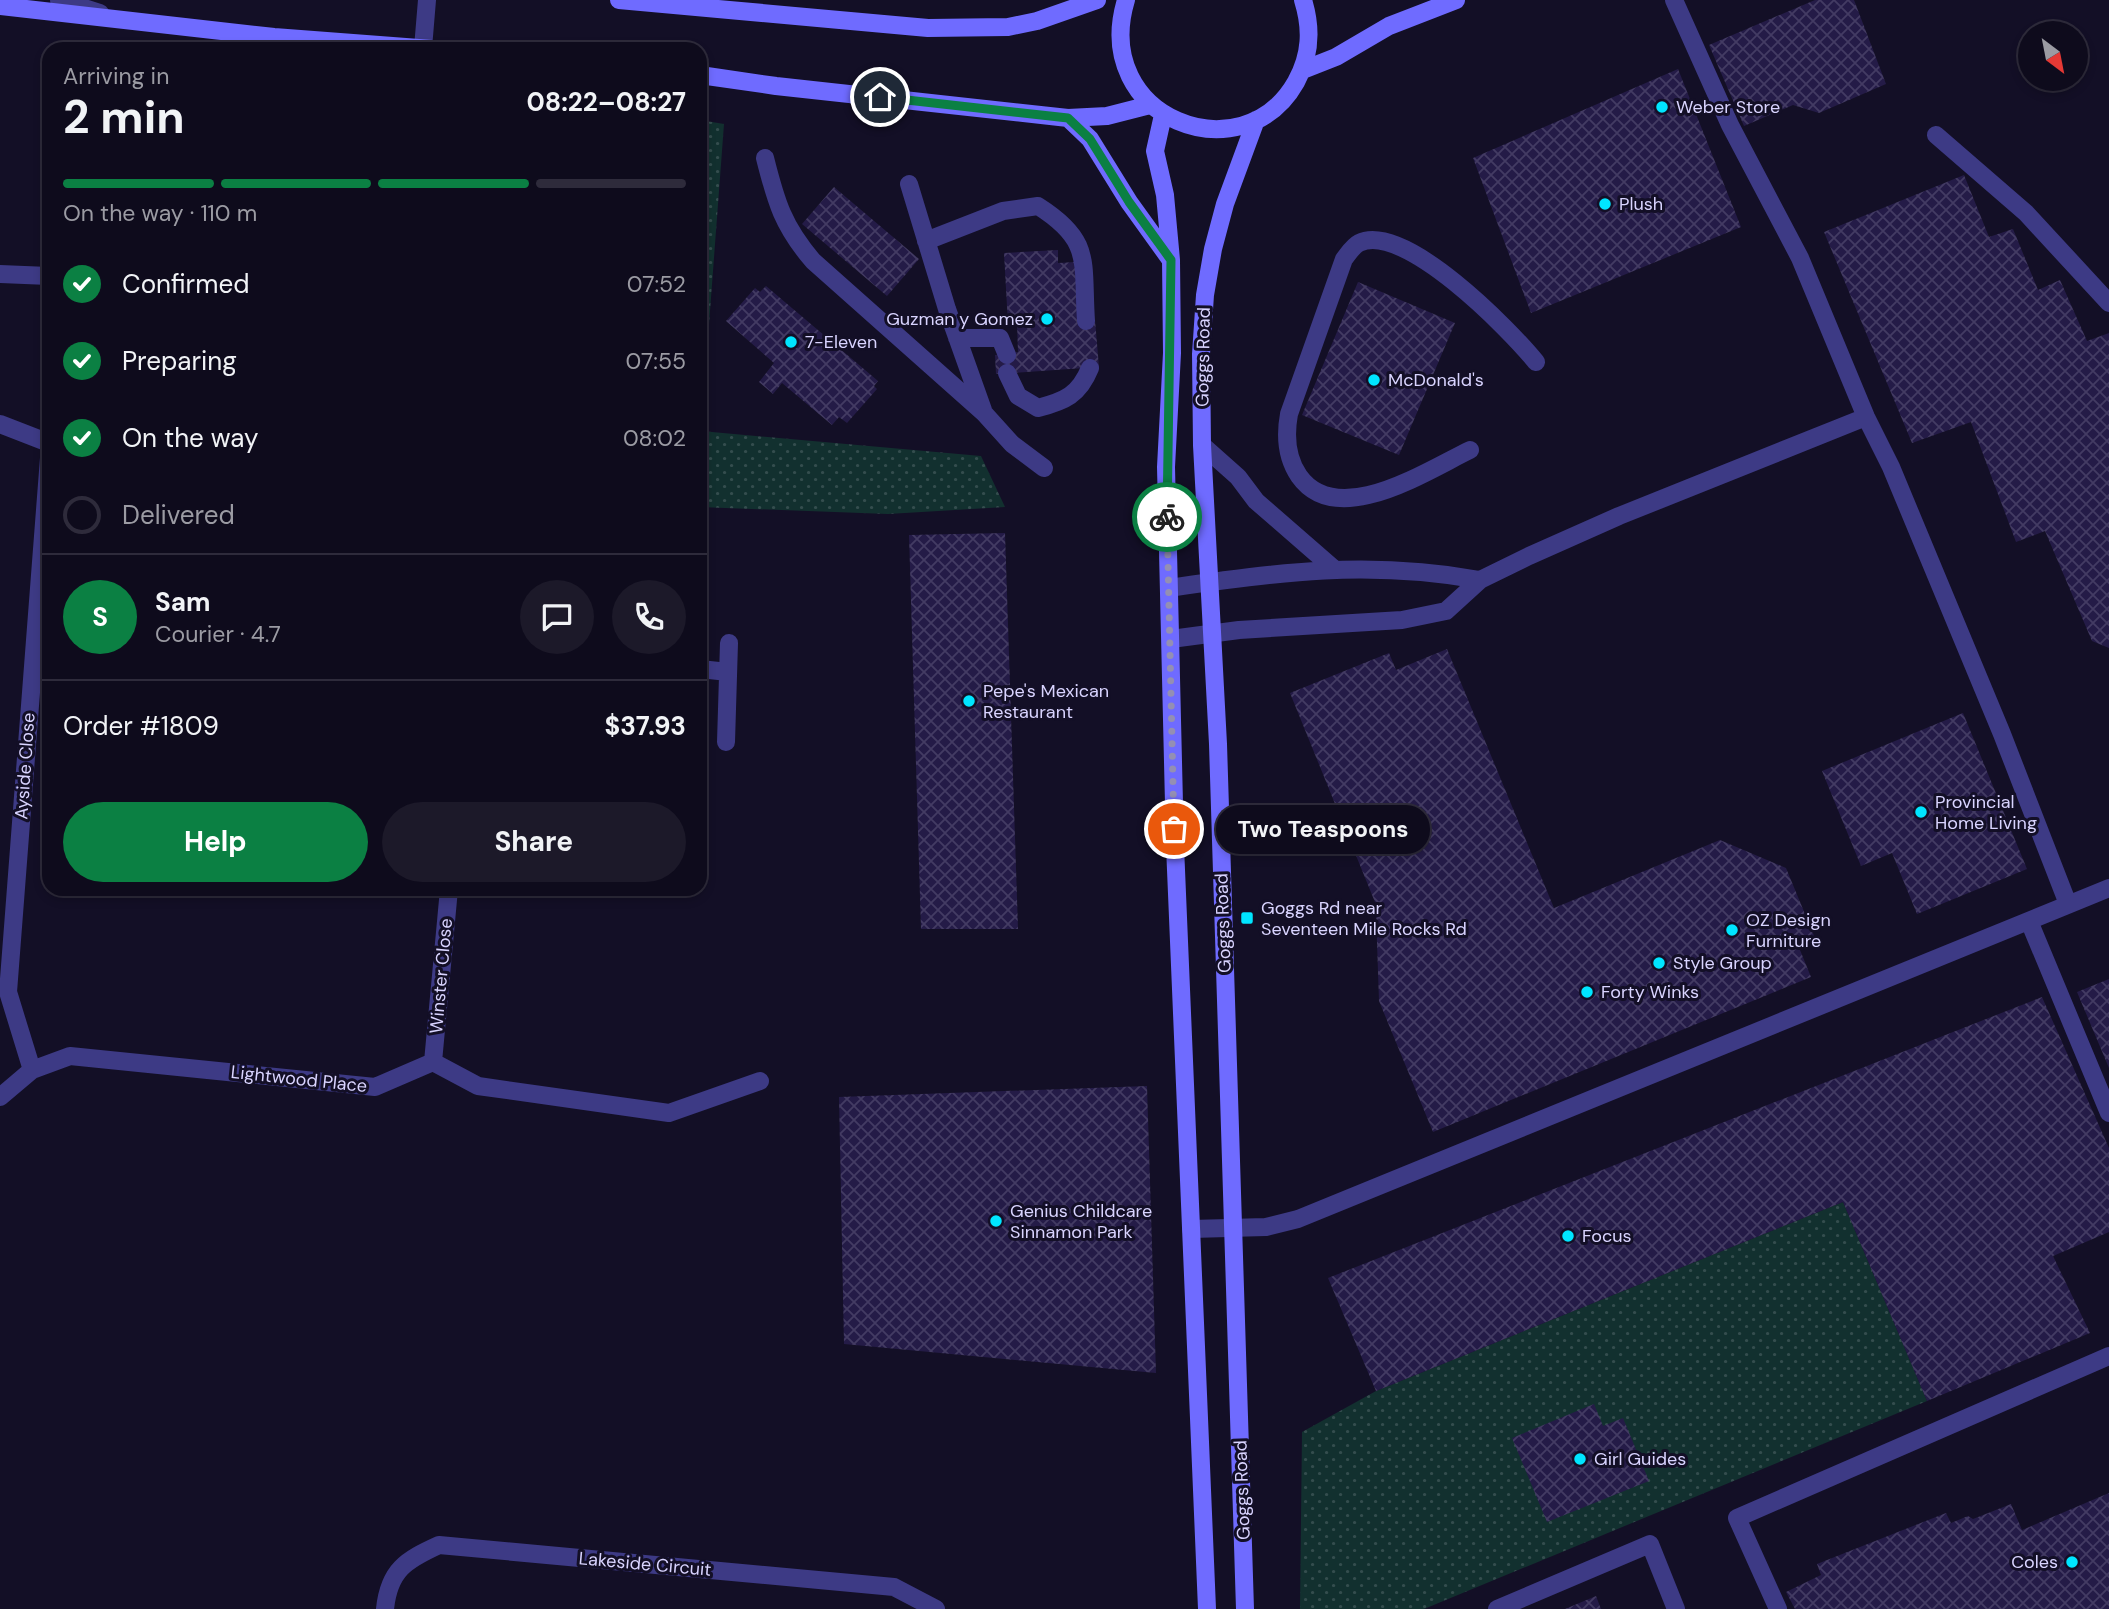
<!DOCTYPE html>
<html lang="en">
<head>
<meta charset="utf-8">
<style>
	:root { --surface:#0e0b1c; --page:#1c1929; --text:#f1f3f6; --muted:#9b9ba3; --line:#2e2b3b; --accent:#0b8043 }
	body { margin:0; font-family:"DM Sans",sans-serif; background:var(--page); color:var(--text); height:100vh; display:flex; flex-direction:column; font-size:26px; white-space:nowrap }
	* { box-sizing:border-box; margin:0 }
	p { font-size:23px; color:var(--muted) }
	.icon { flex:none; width:38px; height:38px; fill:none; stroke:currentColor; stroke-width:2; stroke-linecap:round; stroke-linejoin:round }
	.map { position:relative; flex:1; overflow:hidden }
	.sheet { position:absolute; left:42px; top:42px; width:665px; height:854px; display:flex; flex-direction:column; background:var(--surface); border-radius:21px; box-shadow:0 4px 10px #0003,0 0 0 2px var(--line) }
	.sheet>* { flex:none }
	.needle { width:46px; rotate:148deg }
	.controls { position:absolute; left:2018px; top:21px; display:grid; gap:14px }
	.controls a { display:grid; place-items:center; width:70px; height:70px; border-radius:50%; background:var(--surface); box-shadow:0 4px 10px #0003,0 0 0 2px var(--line); font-size:35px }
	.pin { position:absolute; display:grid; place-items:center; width:60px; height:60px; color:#fff; margin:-30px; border:4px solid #fff; border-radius:50%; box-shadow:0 2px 7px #0007 }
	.courier { position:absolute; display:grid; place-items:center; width:70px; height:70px; margin:-35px; border:5px solid #0b8043; border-radius:50%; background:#fff; color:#222; box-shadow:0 2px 9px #0007 }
	.bubble { position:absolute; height:49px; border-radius:24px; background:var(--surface); box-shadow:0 4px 10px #0003,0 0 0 2px var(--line); font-size:23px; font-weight:700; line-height:49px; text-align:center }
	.overview em { font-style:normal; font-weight:700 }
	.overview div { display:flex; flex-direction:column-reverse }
	.overview { display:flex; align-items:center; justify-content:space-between; height:119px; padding:0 21px }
	h1 { font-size:46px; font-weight:700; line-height:52px }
	.bar { display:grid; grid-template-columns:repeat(4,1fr); gap:10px 7px; align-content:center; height:84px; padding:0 21px }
	.bar i { height:9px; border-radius:5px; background:var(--line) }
	.bar .on { background:var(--accent) }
	.bar p { grid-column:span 4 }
	.line { display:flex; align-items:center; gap:18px; padding:0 21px; border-top:2px solid var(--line) }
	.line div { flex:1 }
	.round { display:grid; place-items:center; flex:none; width:74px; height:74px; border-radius:37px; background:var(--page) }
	ol { padding:0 21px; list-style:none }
	li { display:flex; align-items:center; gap:21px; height:77px }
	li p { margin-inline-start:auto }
	li .icon { padding:7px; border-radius:50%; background:var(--accent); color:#fff; stroke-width:4 }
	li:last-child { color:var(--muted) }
	li i { width:38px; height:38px; border:4px solid var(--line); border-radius:50% }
	.primary-button { display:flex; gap:14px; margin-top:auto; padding:14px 21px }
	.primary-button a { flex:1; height:80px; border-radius:42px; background:var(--accent); color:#fff; font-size:28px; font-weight:700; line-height:80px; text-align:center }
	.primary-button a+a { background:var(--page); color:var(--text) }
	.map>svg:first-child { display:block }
	.park { fill:url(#park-dots) }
	.building { fill:url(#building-cross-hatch) }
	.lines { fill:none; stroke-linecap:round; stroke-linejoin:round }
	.lane { stroke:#3d3a85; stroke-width:18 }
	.street { stroke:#3d3a85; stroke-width:18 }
	.secondary { stroke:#6f6bff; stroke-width:18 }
	.done { stroke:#948fb3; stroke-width:7; stroke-dasharray:0 12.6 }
	.route { stroke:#0b8043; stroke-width:9 }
	.poi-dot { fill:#00e5ff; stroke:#130f26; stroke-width:2.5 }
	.labels { text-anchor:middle; stroke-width:6; stroke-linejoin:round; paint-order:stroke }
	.poi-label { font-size:18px; fill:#d9d4ff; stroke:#130f26; text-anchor:start }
	.street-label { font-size:18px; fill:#d9d4ff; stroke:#130f26 }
</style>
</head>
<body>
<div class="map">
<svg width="2109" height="1609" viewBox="0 0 2109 1609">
	<defs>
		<pattern id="park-dots" width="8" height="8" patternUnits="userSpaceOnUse" patternTransform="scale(1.75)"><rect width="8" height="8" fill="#12302f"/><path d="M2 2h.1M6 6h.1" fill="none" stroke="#344d4e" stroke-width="1.8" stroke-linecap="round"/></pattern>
		<pattern id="building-cross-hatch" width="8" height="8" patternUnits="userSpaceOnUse" patternTransform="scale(1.75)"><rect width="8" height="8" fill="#241b47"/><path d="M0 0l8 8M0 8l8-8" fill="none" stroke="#433b63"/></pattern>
	</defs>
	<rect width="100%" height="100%" fill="#130f26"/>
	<path class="park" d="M 700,120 L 724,124 L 701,431 L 981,456 L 1005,507 L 888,514 L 700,507 Z
		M 1843,1202 L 1927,1401 L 1424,1609 L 1300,1609 L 1302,1432 L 1376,1391 Z"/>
	<path class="building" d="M 1815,0 L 1854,0 L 1886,84 L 1819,113 L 1793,105 L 1744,126 L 1709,45 Z
		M 1678,69 L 1741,227 L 1531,313 L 1473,158 Z
		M 1964,175 L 1989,237 L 2013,229 L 2038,290 L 2060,280 L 2087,341 L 2109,333 L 2109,648 L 2092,641 L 2045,531 L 2016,542 L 1971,422 L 1912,443 L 1824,232 Z
		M 834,187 L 919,259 L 887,296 L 802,224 Z
		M 1058,250 L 1058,263 L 1075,262 L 1078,322 L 1095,320 L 1099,367 L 996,374 L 995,355 L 1018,352 L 1017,324 L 1008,324 L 1004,253 Z
		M 1358,282 L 1455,323 L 1399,455 L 1302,415 Z
		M 766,286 L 878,381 L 874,386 L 877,389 L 847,423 L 839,417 L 832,425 L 782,383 L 773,394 L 759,382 L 774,363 L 726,321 L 755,288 L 760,292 Z
		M 1005,533 L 1018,929 L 921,929 L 909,535 Z
		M 1447,649 L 1554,908 L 1720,840 L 1786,868 L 1817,943 L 1800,950 L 1811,977 L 1433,1132 L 1379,1001 L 1376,913 L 1379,912 L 1290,693 L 1389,653 L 1396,670 Z
		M 1963,713 L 2027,869 L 1917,914 L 1892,853 L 1861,866 L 1822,771 Z
		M 2109,979 L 2109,1068 L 2077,992 Z
		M 2042,997 L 2109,1148 L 2109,1232 L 2053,1256 L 2090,1333 L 1927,1401 L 1843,1202 L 1376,1391 L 1328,1278 Z
		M 1147,1086 L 1156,1373 L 844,1344 L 839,1097 Z
		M 1594,1404 L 1603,1426 L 1623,1418 L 1649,1481 L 1547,1522 L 1512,1438 Z
		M 2109,1493 L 2109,1609 L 1795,1609 L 1786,1592 L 1821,1575 L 1817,1564 L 1946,1513 L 1951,1523 L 1968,1516 L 1973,1519 L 2011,1504 L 2022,1530 Z
		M 1596,1596 L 1601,1609 L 1565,1609 Z"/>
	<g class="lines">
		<path class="lane" d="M 59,0 L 100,13
			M 1674,0 L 1730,125 L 1800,258 L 1866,417 L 1891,467 L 2002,734 L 2068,904
			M 423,48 L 427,0
			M 1936,135 L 2026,213 L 2109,303
			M 765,158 C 776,202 783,226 813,261 L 984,413 L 1012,444 L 1044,468
			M 909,184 L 947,309 L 983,410
			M 926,241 L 1003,211 L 1038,206 C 1093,241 1082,261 1086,321
			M 0,274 L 49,276
			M 957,338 L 1000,338 L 1007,355
			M 1007,373 L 1018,396 L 1038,408 C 1065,401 1079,395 1090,368
			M 0,424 L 49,443
			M 1202,445 L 1238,477 L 1256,501 L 1333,568
			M 1470,450 C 1426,471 1337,530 1299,476 C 1286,457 1285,436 1289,414 L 1344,259 C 1348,254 1353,246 1359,243 C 1404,221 1510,330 1536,362
			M 1169,588 C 1279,572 1369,560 1480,580
			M 1171,639 L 1239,630 L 1402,620 L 1446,611 L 1480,580 L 1529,556 L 1619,516 L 1866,417
			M 700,669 L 728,672
			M 726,742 L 729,643
			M 2029,921 L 2109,1113
			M 1191,1229 L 1266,1227 L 1298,1219 L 2109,888
			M 1497,1609 L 1650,1544 L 1676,1609
			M 1778,1609 L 1737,1518 L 2109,1356"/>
		<path class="street" d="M 433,1062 L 449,889
			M 32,1070 L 8,992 L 49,458
			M 0,1097 L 32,1070 L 70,1056 L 375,1087 L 433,1062 L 478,1086 L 669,1113 L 760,1081
			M 385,1609 C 389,1570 406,1560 439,1545 L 894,1587 L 936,1609"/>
		<path class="secondary" d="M 619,0 L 928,28 L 1008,27 L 1037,21 L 1097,0
			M 1126,0 C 1090,119 1243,176 1296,82 C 1311,55 1312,29 1303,0
			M 0,6 L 274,37 L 432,49
			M 1303,70 L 1336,57 L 1389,26 L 1456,0
			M 700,75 L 776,86 L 1068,118 L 1107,116 L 1150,105
			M 1163,115 L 1155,151 L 1165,195 L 1171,260 L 1172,353 L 1166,467 L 1175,846 L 1207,1609
			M 1068,118 L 1090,139 L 1129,202 L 1170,259
			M 1245,1609 L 1218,744 L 1202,445 L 1201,354 L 1205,295 L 1213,249 L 1225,204 L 1256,120"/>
	</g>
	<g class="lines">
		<path class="done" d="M 1167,517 L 1174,829"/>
		<path class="route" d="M 880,97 L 1068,118 L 1090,139 L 1129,202 L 1171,260 L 1167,517"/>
	</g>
	<g class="poi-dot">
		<circle cx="1662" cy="107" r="7"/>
		<circle cx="1605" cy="204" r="7"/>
		<circle cx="1047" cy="319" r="7"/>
		<circle cx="791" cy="342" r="7"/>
		<circle cx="1374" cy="380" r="7"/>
		<circle cx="969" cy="701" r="7"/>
		<circle cx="1921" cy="812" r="7"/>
		<rect x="1240" y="911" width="14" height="14" rx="3.5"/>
		<circle cx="1732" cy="930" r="7"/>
		<circle cx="1659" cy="963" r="7"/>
		<circle cx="1587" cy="992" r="7"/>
		<circle cx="996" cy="1221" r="7"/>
		<circle cx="1568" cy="1236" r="7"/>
		<circle cx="1580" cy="1459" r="7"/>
		<circle cx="2072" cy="1562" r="7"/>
	</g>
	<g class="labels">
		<g class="poi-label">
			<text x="1676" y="113">Weber Store</text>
			<text x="1619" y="210">Plush</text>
			<text x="1033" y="325" text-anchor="end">Guzman y Gomez</text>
			<text x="805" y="348">7-Eleven</text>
			<text x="1388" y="386">McDonald's</text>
			<text x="983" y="697">Pepe's Mexican<tspan x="983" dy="21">Restaurant</tspan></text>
			<text x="1935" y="808">Provincial<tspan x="1935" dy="21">Home Living</tspan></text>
			<text x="1261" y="914">Goggs Rd near<tspan x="1261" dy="21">Seventeen Mile Rocks Rd</tspan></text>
			<text x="1746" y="926">OZ Design<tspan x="1746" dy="21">Furniture</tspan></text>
			<text x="1673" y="969">Style Group</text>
			<text x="1601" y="998">Forty Winks</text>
			<text x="1010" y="1217">Genius Childcare<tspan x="1010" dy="21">Sinnamon Park</tspan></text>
			<text x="1582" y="1242">Focus</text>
			<text x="1594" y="1465">Girl Guides</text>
			<text x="2058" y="1568" text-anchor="end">Coles</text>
		</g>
		<g class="street-label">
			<text transform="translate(1203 357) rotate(-89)" y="6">Goggs Road</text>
			<text transform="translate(25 766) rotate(-86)" y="6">Ayside Close</text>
			<text transform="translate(1223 923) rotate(-92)" y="6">Goggs Road</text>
			<text transform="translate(441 976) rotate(-85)" y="6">Winster Close</text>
			<text transform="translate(299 1079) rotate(6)" y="6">Lightwood Place</text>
			<text transform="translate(1242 1490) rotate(-92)" y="6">Goggs Road</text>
			<text transform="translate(645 1564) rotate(5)" y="6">Lakeside Circuit</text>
		</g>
	</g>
</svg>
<div class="controls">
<a><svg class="needle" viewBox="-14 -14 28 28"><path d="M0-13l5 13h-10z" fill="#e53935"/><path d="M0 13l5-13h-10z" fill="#9b9ba3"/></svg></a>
</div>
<div class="pin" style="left:1174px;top:829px;background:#ea580c"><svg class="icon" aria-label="bag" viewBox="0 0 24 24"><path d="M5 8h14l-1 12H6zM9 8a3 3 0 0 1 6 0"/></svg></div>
<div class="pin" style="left:880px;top:97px;background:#1f2937"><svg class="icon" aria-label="home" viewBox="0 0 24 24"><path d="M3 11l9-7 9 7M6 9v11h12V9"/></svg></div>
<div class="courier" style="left:1167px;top:517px"><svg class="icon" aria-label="bike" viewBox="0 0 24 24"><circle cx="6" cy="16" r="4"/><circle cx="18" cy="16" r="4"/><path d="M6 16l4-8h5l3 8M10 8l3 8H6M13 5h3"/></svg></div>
<div class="bubble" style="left:1216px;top:805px;width:214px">Two Teaspoons</div>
<section class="sheet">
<div class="overview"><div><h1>2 min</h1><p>Arriving in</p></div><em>08:22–08:27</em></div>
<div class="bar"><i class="on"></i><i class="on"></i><i class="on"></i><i></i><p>On the way · 110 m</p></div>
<ol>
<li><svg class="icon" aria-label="check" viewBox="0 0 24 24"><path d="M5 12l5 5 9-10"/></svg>Confirmed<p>07:52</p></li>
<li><svg class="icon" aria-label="check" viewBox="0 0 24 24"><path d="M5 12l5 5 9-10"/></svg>Preparing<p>07:55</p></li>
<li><svg class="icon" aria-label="check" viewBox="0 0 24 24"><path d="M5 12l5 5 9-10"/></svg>On the way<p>08:02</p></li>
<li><i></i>Delivered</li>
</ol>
<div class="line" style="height:126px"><b class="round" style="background:var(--accent);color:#fff">S</b><div><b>Sam</b><p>Courier · 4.7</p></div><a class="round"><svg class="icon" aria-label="chat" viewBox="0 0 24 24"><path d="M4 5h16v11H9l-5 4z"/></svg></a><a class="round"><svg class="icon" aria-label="phone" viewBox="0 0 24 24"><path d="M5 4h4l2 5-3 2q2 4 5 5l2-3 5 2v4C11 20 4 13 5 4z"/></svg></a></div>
<div class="line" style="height:91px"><div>Order #1809</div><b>$37.93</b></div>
<div class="primary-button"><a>Help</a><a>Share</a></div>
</section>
</div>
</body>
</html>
